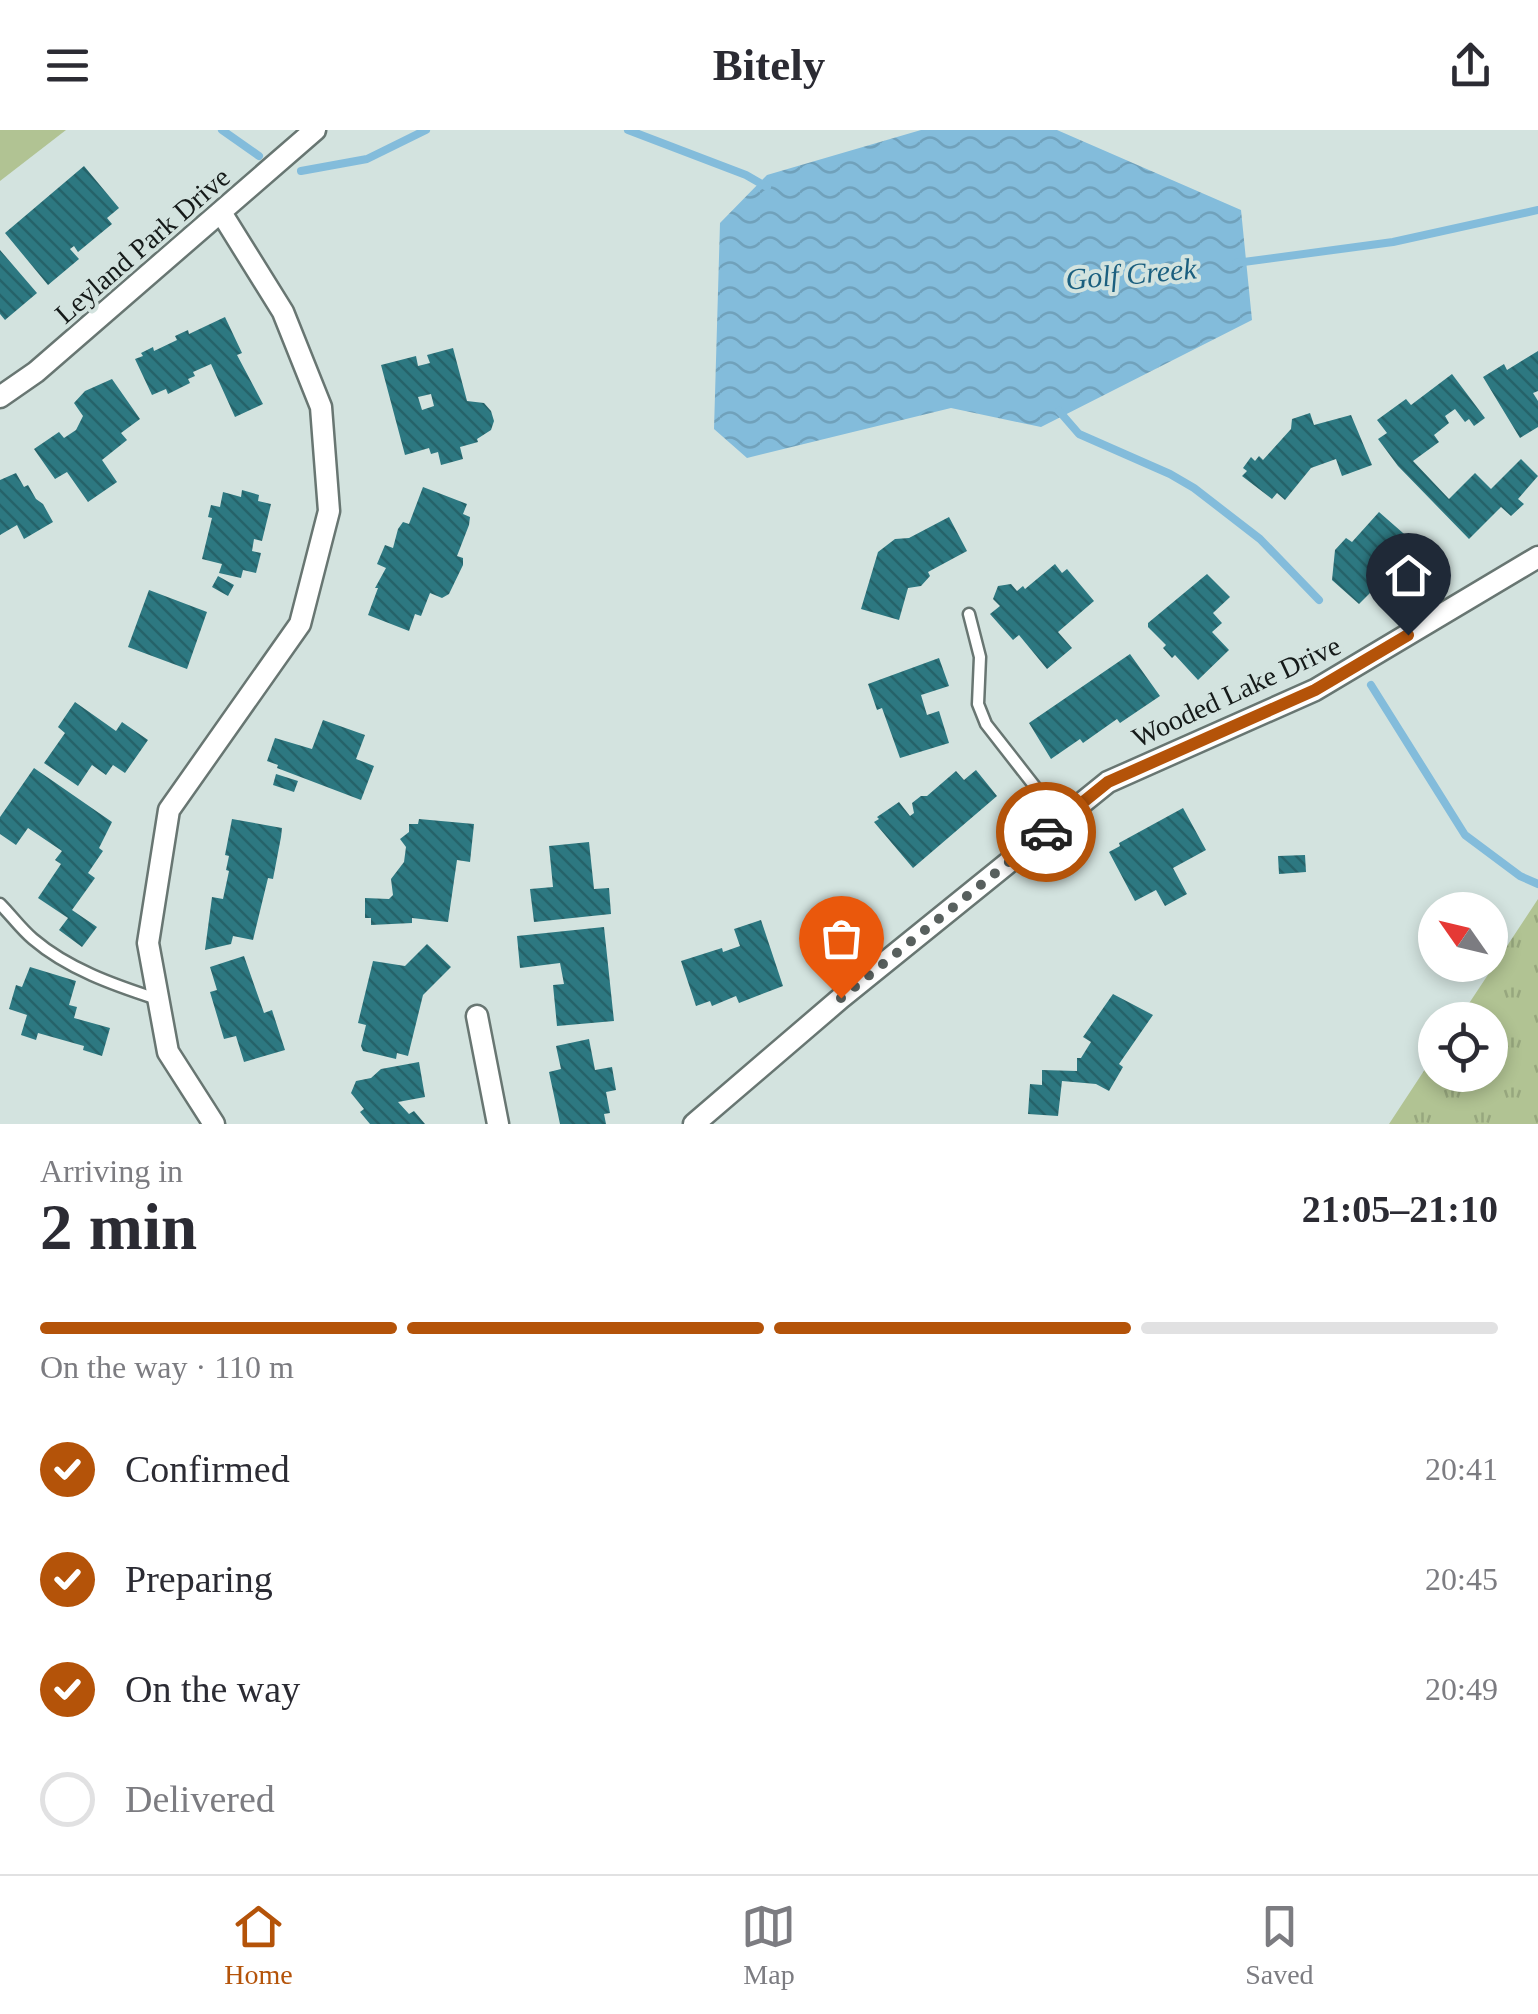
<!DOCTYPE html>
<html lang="en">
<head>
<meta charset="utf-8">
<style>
	:root { --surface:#fff; --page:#f2f2f3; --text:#2b2b33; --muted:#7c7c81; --line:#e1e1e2; --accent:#b45309 }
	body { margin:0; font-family:"Times New Roman",serif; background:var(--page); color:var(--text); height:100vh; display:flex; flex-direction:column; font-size:38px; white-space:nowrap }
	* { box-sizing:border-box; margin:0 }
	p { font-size:32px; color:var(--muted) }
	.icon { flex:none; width:55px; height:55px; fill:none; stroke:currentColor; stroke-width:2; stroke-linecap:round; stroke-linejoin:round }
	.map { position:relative; height:994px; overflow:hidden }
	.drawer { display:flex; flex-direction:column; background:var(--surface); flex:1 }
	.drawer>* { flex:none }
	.needle { width:65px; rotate:304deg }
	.fabs { position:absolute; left:1418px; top:762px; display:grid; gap:20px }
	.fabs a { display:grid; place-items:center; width:90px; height:90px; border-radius:50%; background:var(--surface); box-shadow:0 5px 15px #0003; font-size:50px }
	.pin { position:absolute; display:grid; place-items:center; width:85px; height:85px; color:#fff; margin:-102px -42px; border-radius:50% 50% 50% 0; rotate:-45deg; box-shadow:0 0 10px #0007 }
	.pin .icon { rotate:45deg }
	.courier { position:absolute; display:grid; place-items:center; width:100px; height:100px; margin:-50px; border:8px solid #b45309; border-radius:50%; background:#fff; color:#222; box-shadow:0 2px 12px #0007 }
	.headline em { font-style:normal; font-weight:700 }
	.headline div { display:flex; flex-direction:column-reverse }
	.headline { display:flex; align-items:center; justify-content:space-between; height:170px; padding:0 40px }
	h1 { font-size:65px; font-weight:700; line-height:75px }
	.bar { display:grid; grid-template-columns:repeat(4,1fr); gap:15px 10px; align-content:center; height:120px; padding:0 40px }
	.bar i { height:12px; border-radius:8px; background:var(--line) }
	.bar .selected { background:var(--accent) }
	.bar p { grid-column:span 4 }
	ol { padding:0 40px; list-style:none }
	li { display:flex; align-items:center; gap:30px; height:110px }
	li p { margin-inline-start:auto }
	li .icon { padding:10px; border-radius:50%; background:var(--accent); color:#fff; stroke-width:4 }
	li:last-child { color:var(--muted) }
	li i { width:55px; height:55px; border:5px solid var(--line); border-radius:50% }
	header { display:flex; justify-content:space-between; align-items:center; height:130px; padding:0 40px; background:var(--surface); font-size:45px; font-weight:700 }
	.dock { display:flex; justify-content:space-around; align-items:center; height:140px; border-top:2px solid var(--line); background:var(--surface); font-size:28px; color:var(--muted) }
	.dock a { display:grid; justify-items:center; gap:5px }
	.dock .selected { color:var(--accent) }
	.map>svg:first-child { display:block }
	.green { fill:#b1c393 }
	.park { fill:url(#park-tufts) }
	.water { fill:url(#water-waves) }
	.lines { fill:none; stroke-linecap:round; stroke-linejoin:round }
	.stream { stroke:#83bcdb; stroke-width:8 }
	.building { fill:url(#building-back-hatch); fill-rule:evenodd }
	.lane-casing { stroke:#687672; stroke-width:15 }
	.street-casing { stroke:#687672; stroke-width:25 }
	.lane { stroke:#fff; stroke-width:10 }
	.street { stroke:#fff; stroke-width:20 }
	.done { stroke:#58605e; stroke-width:10; stroke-dasharray:0 18 }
	.route { stroke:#b45309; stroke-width:12 }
	.labels { text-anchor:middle; stroke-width:8; stroke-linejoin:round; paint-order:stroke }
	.street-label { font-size:28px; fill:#151a19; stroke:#d3e3df }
	.water-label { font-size:30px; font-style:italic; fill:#1b5f7f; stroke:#d3e3df }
</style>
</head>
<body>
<header><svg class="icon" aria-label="menu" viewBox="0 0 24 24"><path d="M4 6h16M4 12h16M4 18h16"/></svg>Bitely<svg class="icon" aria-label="share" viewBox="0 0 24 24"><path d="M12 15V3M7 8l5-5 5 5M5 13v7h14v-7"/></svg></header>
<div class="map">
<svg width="1538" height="994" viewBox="0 0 1538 994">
	<defs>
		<pattern id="park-tufts" width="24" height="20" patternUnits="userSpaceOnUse" patternTransform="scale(2.5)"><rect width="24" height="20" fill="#b1c393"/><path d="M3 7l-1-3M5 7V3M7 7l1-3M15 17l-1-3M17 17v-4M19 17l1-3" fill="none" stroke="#97a77e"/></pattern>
		<pattern id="water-waves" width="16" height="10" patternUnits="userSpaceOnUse" patternTransform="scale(2.5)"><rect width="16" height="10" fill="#83bcdb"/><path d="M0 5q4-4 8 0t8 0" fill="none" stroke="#70a1bb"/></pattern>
		<pattern id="building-back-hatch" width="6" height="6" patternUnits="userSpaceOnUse" patternTransform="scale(2.5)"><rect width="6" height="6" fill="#2d7881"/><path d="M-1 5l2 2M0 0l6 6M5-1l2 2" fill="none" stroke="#256269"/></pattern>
	</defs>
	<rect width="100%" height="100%" fill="#d3e3df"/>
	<path class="green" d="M 0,0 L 66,0 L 0,51 Z"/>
	<path class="park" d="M 1538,769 L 1538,994 L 1389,994 L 1435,924 L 1435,945 L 1490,945 L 1490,890 L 1458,890 Z"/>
	<path class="water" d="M 921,0 L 1057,0 L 1241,80 L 1252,190 L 1041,297 L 951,278 L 747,328 L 714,299 L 720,93 L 767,45 Z"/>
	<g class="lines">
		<path class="stream" d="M 222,0 L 259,26
			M 628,0 L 746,45 L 767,57
			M 301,41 L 367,29 L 426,0
			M 1236,133 L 1393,112 L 1538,80
			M 1059,281 L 1079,304 L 1170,344 L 1194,358 L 1260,409 L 1319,470
			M 1371,555 L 1465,705 L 1520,746 L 1538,754"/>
	</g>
	<path class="building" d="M 84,36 L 119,78 L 107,88 L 112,94 L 78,122 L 74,116 L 70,119 L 79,129 L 48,155 L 5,103 Z
		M 0,120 L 37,163 L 5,190 L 0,184 Z
		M 225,187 L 242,223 L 237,225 L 263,274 L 235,287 L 211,234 L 193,242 L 195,246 L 188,249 L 190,253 L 168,264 L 166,259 L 152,265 L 135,229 L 143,226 L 141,223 L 153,217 L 154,221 L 177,210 L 175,206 L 188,200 L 189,204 Z
		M 453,218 L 467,271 L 484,273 L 491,281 L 494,291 L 491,300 L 477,309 L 478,312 L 460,317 L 463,329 L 441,335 L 438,322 L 431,324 L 429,318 L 405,325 L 381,235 L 416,226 L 418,236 L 430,233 L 427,225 ZM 431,264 L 434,276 L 422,280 L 418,267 Z
		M 1538,221 L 1538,261 L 1533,263 L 1538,271 L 1538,297 L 1520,308 L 1483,247 L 1504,234 L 1507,240 Z
		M 1452,244 L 1485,288 L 1474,296 L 1469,289 L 1465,292 L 1455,279 L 1445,286 L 1449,293 L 1434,305 L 1439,312 L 1413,331 L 1449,369 L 1475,343 L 1491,359 L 1521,329 L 1538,346 L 1518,369 L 1524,374 L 1511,386 L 1501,377 L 1469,409 L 1398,336 L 1378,309 L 1387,303 L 1377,290 L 1406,269 L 1411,275 Z
		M 112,249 L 140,289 L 121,303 L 127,310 L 102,330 L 117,352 L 88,372 L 67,342 L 55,349 L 34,319 L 59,302 L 64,308 L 76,300 L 83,286 L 74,273 L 85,261 Z
		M 1310,283 L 1314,295 L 1351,285 L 1372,335 L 1342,346 L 1336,329 L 1311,338 L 1285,370 L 1277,363 L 1272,369 L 1242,346 L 1247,341 L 1243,338 L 1251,327 L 1255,331 L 1259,326 L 1263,330 L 1291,299 L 1292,289 Z
		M 16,343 L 24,357 L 28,355 L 36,369 L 43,374 L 53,392 L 24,409 L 17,395 L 0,405 L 0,350 Z
		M 423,357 L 467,374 L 463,384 L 470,387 L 469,395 L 457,426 L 463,428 L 463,435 L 449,464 L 442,468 L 430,463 L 421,486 L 415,484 L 409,501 L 368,485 L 378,458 L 375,458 L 386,438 L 377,434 L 385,415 L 393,418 L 398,399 L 403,392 L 409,394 Z
		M 242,360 L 259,365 L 258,371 L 271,374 L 262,411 L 254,409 L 252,421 L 261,423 L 256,443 L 243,440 L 241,448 L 219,443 L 222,434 L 202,429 L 212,388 L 208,387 L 211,375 L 220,377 L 223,362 L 241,367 Z
		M 1379,382 L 1411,410 L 1381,446 L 1384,449 L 1359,474 L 1332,450 L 1335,420 L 1346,408 L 1352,412 Z
		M 949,387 L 967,421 L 928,442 L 930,446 L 921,456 L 908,458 L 899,490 L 861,479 L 878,422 L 895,409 L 909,408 Z
		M 1055,434 L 1062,443 L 1067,439 L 1094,471 L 1058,502 L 1072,518 L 1047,539 L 1019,505 L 1013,510 L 990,484 L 1000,476 L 993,469 L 998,456 L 1011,454 L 1017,461 L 1023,456 L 1025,459 Z
		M 1207,444 L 1230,467 L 1213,483 L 1222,493 L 1212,502 L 1229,520 L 1198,550 L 1175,525 L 1172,528 L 1163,518 L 1166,515 L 1148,497 L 1148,493 Z
		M 218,446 L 234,455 L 228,466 L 212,457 Z
		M 149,460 L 207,482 L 187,539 L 128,517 Z
		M 1130,524 L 1160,566 L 1120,593 L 1117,589 L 1083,613 L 1080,609 L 1051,629 L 1029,593 Z
		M 939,528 L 949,556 L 921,565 L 927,585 L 939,581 L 949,613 L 900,628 L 882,578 L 877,580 L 868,554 Z
		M 75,572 L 116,601 L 122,592 L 148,610 L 125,643 L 113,635 L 106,645 L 92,635 L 78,656 L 44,633 L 65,603 L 58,597 Z
		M 323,590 L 365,605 L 356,629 L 374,636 L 361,670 L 277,638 L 278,635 L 267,631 L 275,608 L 312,619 Z
		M 34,638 L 112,692 L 99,718 L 103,721 L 88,743 L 95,748 L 72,780 L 97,797 L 82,817 L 59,800 L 68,788 L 38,768 L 61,734 L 55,730 L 62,721 L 28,698 L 16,715 L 0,704 L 0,687 Z
		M 976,640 L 997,666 L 913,738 L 874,692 L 879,689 L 877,687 L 899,672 L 910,686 L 914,683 L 912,673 L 921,666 L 927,666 L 956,641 L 964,650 Z
		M 276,644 L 298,651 L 294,662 L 273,655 Z
		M 1183,678 L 1206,720 L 1173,738 L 1187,764 L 1165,776 L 1156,760 L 1135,771 L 1109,722 L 1120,716 L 1119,713 Z
		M 232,689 L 282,698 L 281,707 L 273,749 L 268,748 L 253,810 L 233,806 L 231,814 L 205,820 L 212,767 L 223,769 L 229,741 L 226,740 L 229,726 L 225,725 Z
		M 419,689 L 474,694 L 470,732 L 457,730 L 448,792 L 412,788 L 412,793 L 371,795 L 371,788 L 365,788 L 365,768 L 389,769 L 393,765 L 391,749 L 404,732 L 406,717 L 400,709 L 409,702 L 409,694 L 418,694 Z
		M 589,712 L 594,759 L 609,758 L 611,784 L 534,792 L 530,759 L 553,757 L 549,716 Z
		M 1305,725 L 1306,742 L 1279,744 L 1278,726 Z
		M 761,790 L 783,856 L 739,873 L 736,866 L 712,876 L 710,871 L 696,876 L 681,831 L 722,818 L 723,822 L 740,816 L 734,799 Z
		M 604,797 L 614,891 L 557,896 L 553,855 L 564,854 L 560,833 L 520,838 L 517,806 Z
		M 427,814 L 451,837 L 423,865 L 408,926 L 397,923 L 396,929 L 363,921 L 361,916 L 366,895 L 358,893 L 373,831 L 405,836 Z
		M 244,826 L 264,883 L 272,880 L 285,920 L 244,932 L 236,906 L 224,909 L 210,862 L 217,860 L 210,837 Z
		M 30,837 L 76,851 L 69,875 L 77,877 L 74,888 L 110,898 L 102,926 L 83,920 L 84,916 L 38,903 L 36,910 L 21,905 L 27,885 L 9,879 L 16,855 L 22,857 Z
		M 1113,864 L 1153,885 L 1119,934 L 1123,937 L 1109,961 L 1096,954 L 1062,951 L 1058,986 L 1028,984 L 1030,954 L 1042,955 L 1042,940 L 1077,941 L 1077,928 L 1081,928 L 1091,912 L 1083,907 Z
		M 589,909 L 595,940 L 612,937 L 616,960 L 606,962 L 610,983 L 604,984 L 606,994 L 560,994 L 549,942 L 561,939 L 556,916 Z
		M 419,932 L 425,967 L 398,972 L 409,984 L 414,981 L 425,994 L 370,994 L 360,982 L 364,979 L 351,963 L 356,951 L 371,948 L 381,939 Z"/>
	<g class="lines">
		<defs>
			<path id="lane" d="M 969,484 L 980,527 L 978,574 L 986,594 L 1061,690
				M 0,774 C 11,785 21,799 33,809 C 68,839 114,855 157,869"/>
			<path id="street" d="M 0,267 L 36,242 L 315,0
				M 477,886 L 498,994
				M 214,994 L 168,922 L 148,813 L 169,680 L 300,494 L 329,381 L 321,277 L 283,182 L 222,84
				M 694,994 L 841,868 L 1108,652 L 1315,560 L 1538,427"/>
		</defs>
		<use href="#lane" class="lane-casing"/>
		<use href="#street" class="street-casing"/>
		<use href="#lane" class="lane"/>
		<use href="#street" class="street"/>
	</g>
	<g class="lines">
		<path class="done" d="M 841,868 L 1046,702"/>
		<path class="route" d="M 1046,702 L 1108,652 L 1315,560 L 1408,505"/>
	</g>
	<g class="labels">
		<g class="street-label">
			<text transform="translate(142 115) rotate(-41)" y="10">Leyland Park Drive</text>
			<text transform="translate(1236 561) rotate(-25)" y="10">Wooded Lake Drive</text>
		</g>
		<g class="water-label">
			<text transform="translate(1131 144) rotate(-5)" y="10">Golf Creek</text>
		</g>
	</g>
</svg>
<div class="fabs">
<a><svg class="needle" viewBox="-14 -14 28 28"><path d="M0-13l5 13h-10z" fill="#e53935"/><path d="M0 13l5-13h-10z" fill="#7c7c81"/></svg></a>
<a><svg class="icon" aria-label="locate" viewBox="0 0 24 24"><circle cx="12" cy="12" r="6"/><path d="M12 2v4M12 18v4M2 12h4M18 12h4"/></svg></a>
</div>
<div class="pin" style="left:841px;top:868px;background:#ea580c"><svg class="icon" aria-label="bag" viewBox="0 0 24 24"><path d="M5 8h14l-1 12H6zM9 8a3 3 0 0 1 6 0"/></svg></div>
<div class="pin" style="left:1408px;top:505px;background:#1f2937"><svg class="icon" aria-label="home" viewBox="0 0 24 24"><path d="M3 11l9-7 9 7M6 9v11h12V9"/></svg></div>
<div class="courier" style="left:1046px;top:702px"><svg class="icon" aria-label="car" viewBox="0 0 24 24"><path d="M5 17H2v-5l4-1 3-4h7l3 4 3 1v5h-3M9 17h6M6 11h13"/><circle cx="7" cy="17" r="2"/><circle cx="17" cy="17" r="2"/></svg></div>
</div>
<section class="drawer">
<div class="headline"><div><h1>2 min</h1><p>Arriving in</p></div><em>21:05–21:10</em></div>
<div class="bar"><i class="selected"></i><i class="selected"></i><i class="selected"></i><i></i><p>On the way · 110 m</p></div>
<ol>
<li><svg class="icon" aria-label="check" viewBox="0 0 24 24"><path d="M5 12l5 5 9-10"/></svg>Confirmed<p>20:41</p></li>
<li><svg class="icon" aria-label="check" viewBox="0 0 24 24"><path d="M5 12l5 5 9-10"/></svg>Preparing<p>20:45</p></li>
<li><svg class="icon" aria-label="check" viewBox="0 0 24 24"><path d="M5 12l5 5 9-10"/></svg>On the way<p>20:49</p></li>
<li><i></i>Delivered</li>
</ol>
</section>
<nav class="dock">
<a class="selected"><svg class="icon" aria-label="home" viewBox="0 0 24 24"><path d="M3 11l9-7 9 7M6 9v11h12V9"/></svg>Home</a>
<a><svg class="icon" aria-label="map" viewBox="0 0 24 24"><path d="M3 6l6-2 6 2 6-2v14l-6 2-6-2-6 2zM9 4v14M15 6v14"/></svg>Map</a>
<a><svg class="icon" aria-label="saved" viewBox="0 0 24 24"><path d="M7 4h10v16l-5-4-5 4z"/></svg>Saved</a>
</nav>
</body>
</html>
